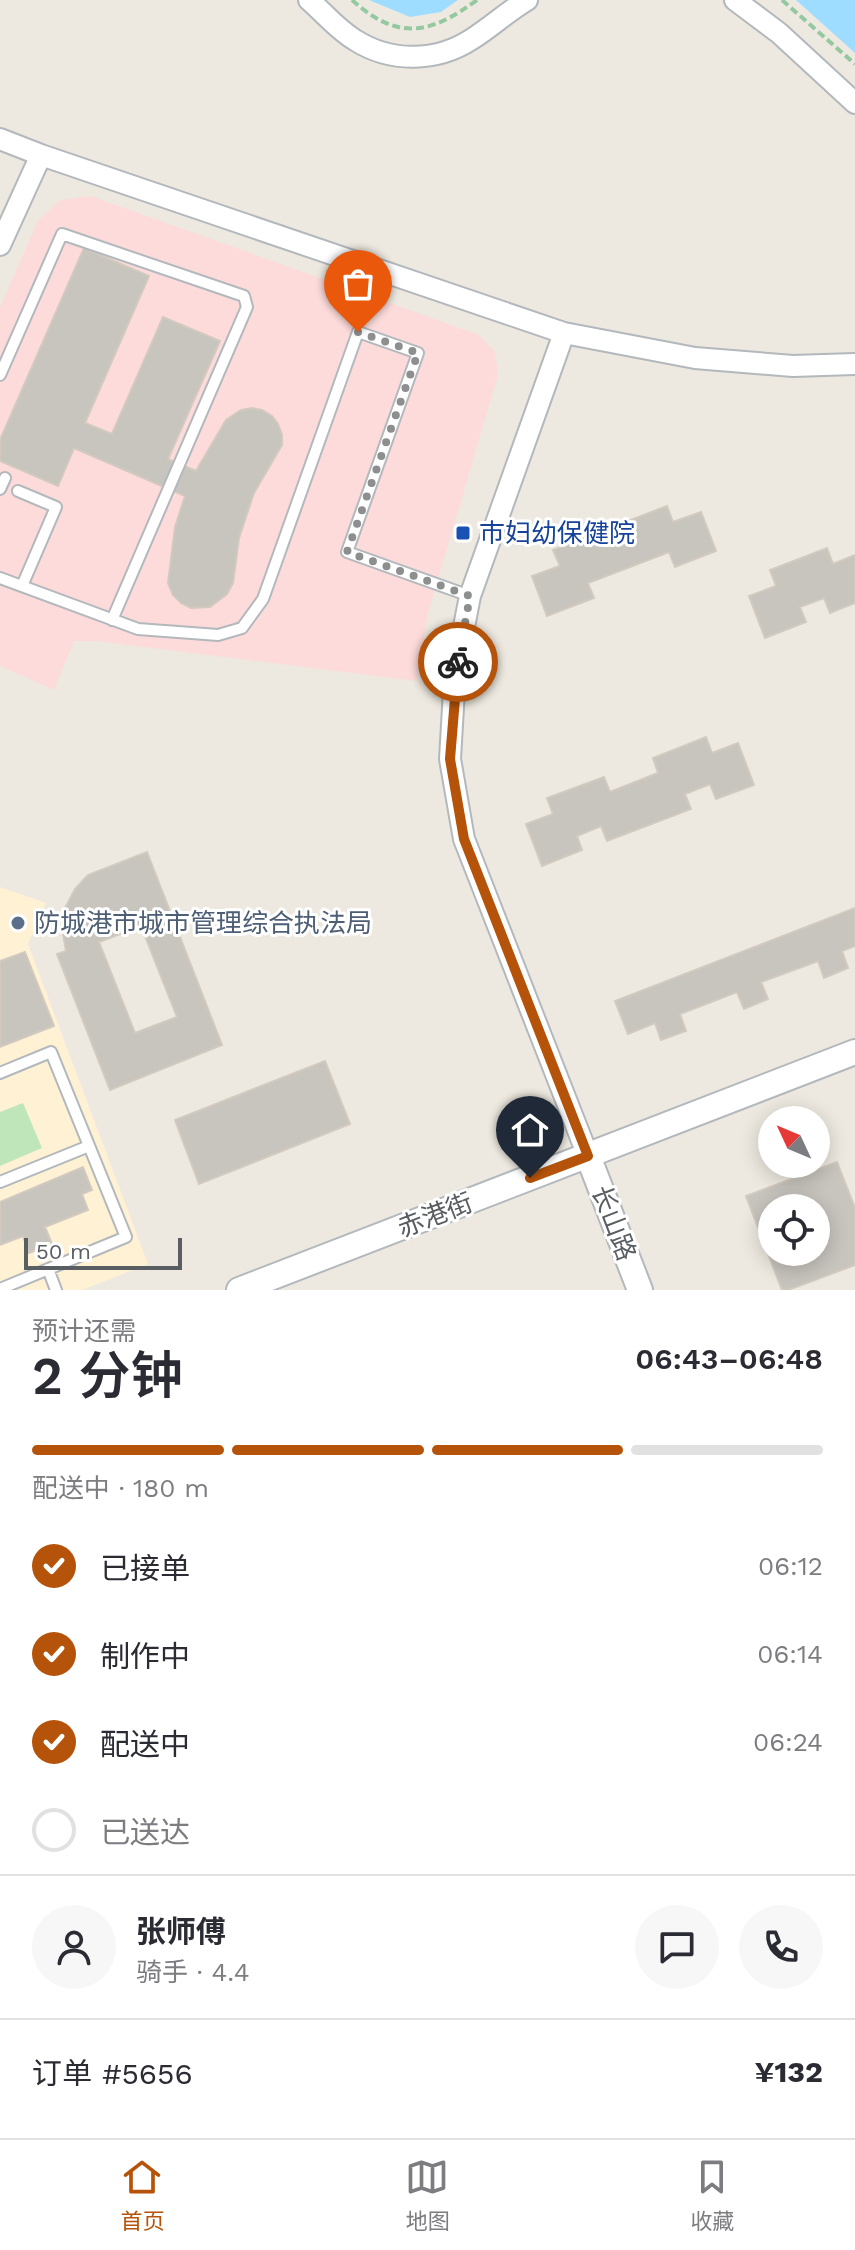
<!DOCTYPE html>
<html lang="zh">
<head>
<meta charset="utf-8">
<style>
	:root { --surface:#fff; --page:#f7f7f7; --text:#2b2b33; --muted:#7c7c81; --line:#e1e1e2; --accent:#b45309 }
	body { margin:0; font-family:"Work Sans","Noto Sans SC",sans-serif; background:var(--page); color:var(--text); height:100vh; display:flex; flex-direction:column; font-size:30px; white-space:nowrap }
	* { box-sizing:border-box; margin:0 }
	p { font-size:26px; color:var(--muted) }
	.icon { flex:none; width:44px; height:44px; fill:none; stroke:currentColor; stroke-width:2; stroke-linecap:round; stroke-linejoin:round }
	.map { position:relative; height:1290px; overflow:hidden }
	.drawer { display:flex; flex-direction:column; background:var(--surface); flex:1 }
	.drawer>* { flex:none }
	.needle { width:52px; rotate:314deg }
	.controls { position:absolute; left:758px; top:1106px; display:grid; gap:16px }
	.controls a { display:grid; place-items:center; width:72px; height:72px; border-radius:50%; background:var(--surface); box-shadow:0 4px 20px #0003; font-size:40px }
	.scale { position:absolute; left:24px; bottom:20px; width:158px; box-sizing:border-box; padding-left:8px; border:4px solid #595e62; border-top:0; font-size:22px; line-height:28px; white-space:nowrap; color:#595e62; -webkit-text-stroke:6px #fff; paint-order:stroke }
	.pin { position:absolute; display:grid; place-items:center; width:68px; height:68px; color:#fff; margin:-82px -34px; border-radius:50% 50% 50% 0; rotate:-45deg; box-shadow:0 0 8px #0007 }
	.pin .icon { rotate:45deg }
	.courier { position:absolute; display:grid; place-items:center; width:80px; height:80px; margin:-40px; border:6px solid #b45309; border-radius:50%; background:#fff; color:#222; box-shadow:0 2px 10px #0007 }
	.overview em { font-style:normal; font-weight:600 }
	.overview div { display:flex; flex-direction:column-reverse }
	.overview { display:flex; align-items:center; justify-content:space-between; height:136px; padding:0 32px }
	h1 { font-size:52px; font-weight:600; line-height:60px }
	.bar { display:grid; grid-template-columns:repeat(4,1fr); gap:12px 8px; align-content:center; height:96px; padding:0 32px }
	.bar i { height:10px; border-radius:6px; background:var(--line) }
	.bar .current { background:var(--accent) }
	.bar p { grid-column:span 4 }
	.line { display:flex; align-items:center; gap:20px; padding:0 32px; border-top:2px solid var(--line) }
	.line div { flex:1 }
	.round { display:grid; place-items:center; flex:none; width:84px; height:84px; border-radius:42px; background:var(--page) }
	ol { padding:0 32px; list-style:none }
	li { display:flex; align-items:center; gap:24px; height:88px }
	li p { margin-inline-start:auto }
	li .icon { padding:8px; border-radius:50%; background:var(--accent); color:#fff; stroke-width:4 }
	li:last-child { color:var(--muted) }
	li i { width:44px; height:44px; border:4px solid var(--line); border-radius:50% }
	.tabs { display:flex; justify-content:space-around; align-items:center; height:112px; border-top:2px solid var(--line); background:var(--surface); font-size:22px; color:var(--muted) }
	.tabs a { display:grid; justify-items:center; gap:4px }
	.tabs .current { color:var(--accent) }
	.map>svg:first-child { display:block }
	.commercial { fill:#fff1d3 }
	.medical { fill:#fcdbda }
	.green { fill:#bfe6bb }
	.water { fill:#9eddff }
	.building { fill:#c8c4be; stroke:#d2cabf; stroke-width:2; fill-rule:evenodd }
	.lines { fill:none; stroke-linecap:round; stroke-linejoin:round }
	.service-casing { stroke:#b3b8bc; stroke-width:14 }
	.minor-casing { stroke:#b3b8bc; stroke-width:24 }
	.tertiary-casing { stroke:#b3b8bc; stroke-width:28 }
	.path { stroke:#94c89f; stroke-width:4; stroke-dasharray:8 4; stroke-linecap:butt }
	.service { stroke:#fff; stroke-width:10 }
	.minor { stroke:#fff; stroke-width:20 }
	.tertiary { stroke:#fff; stroke-width:24 }
	.done { stroke:#8d8f8e; stroke-width:8; stroke-dasharray:0 14.4 }
	.route { stroke:#b45309; stroke-width:10 }
	.transit-dot { fill:#1a4fb4; stroke:#fff; stroke-width:3 }
	.service-dot { fill:#5c6f8a; stroke:#fff; stroke-width:3 }
	.labels { text-anchor:middle; stroke-width:6; stroke-linejoin:round; paint-order:stroke }
	.transit-label { font-size:26px; fill:#164399; stroke:#fff; text-anchor:start }
	.service-label { font-size:26px; fill:#4e5e75; stroke:#fff; text-anchor:start }
	.street-label { font-size:26px; fill:#595e62; stroke:#fff }
</style>
</head>
<body>
<div class="map">
<svg width="855" height="1290" viewBox="0 0 855 1290">
	<rect width="100%" height="100%" fill="#ede9e0"/>
	<path class="commercial" d="M 0,887 L 46,903 L 28,944 L 148,1264 L 82,1290 L 0,1290 Z"/>
	<path class="medical" d="M 91,196 L 479,335 L 495,352 L 498,375 L 428,613 L 417,681 L 96,641 L 74,641 L 54,690 L 0,666 L 0,307 L 38,221 L 60,200 Z"/>
	<path class="green" d="M 23,1103 L 42,1148 L 0,1166 L 0,1112 Z"/>
	<path class="water" d="M 369,0 L 458,0 L 441,12 L 410,17 Z
		M 796,0 L 855,0 L 855,53 Z"/>
	<path class="building" d="M 84,248 L 149,276 L 85,423 L 112,434 L 163,317 L 220,341 L 168,459 L 196,471 L 226,420 L 241,410 L 252,408 L 262,410 L 272,416 L 278,424 L 282,435 L 282,445 L 254,493 L 239,538 L 233,583 L 227,594 L 210,607 L 191,608 L 181,603 L 173,595 L 168,583 L 175,527 L 185,496 L 74,448 L 58,486 L 0,461 L 0,440 Z
		M 667,506 L 673,522 L 701,512 L 716,551 L 675,567 L 669,552 L 588,583 L 594,598 L 547,616 L 532,576 L 560,566 L 553,550 Z
		M 827,548 L 833,564 L 855,555 L 855,603 L 830,613 L 824,598 L 800,607 L 806,622 L 765,638 L 749,596 L 776,586 L 770,570 Z
		M 706,737 L 712,753 L 738,743 L 754,785 L 716,799 L 710,784 L 685,794 L 691,809 L 607,841 L 601,826 L 577,836 L 582,850 L 542,866 L 526,824 L 553,814 L 547,798 L 604,777 L 610,792 L 658,773 L 653,758 Z
		M 147,852 L 222,1045 L 110,1090 L 57,954 L 66,951 L 62,928 L 65,908 L 75,889 L 88,875 ZM 141,926 L 177,1017 L 135,1033 L 99,942 Z
		M 855,908 L 855,946 L 842,951 L 848,968 L 824,978 L 818,961 L 761,982 L 768,999 L 744,1009 L 737,992 L 680,1014 L 686,1031 L 661,1040 L 655,1023 L 628,1034 L 615,1001 Z
		M 25,952 L 54,1026 L 0,1047 L 0,961 Z
		M 325,1061 L 350,1124 L 199,1184 L 175,1120 Z
		M 837,1162 L 855,1208 L 855,1265 L 788,1290 L 782,1290 L 746,1196 ZM 772,1208 L 816,1208 L 816,1252 L 772,1252 Z
		M 83,1167 L 92,1190 L 82,1194 L 88,1210 L 45,1227 L 52,1244 L 29,1253 L 23,1236 L 0,1245 L 0,1202 Z"/>
	<g class="lines">
		<defs>
			<path id="service" d="M 0,375 L 62,234 L 244,296 L 247,307 L 112,620
				M 0,489 L 5,478
				M 18,491 L 56,507 L 22,586
				M 0,578 L 138,629 L 218,635 L 242,628 L 263,599 L 358,332 L 418,353 L 347,552 L 470,596
				M 0,1073 L 51,1052 L 126,1237 L 0,1289
				M 0,1182 L 89,1146
				M 48,1269 L 56,1290"/>
			<path id="minor" d="M 309,0 C 324,13 338,30 355,40 C 391,63 437,62 472,39 C 491,27 507,12 527,0
				M 735,0 L 779,33 L 855,103
				M 0,139 L 41,155 L 564,333 L 695,358 L 793,366 L 855,364
				M 0,245 L 41,155
				M 564,333 L 470,596 L 455,673 L 450,759 L 464,839 L 588,1156"/>
			<path id="tertiary" d="M 588,1156 L 640,1290
				M 239,1290 L 855,1052"/>
		</defs>
		<use href="#service" class="service-casing"/>
		<use href="#minor" class="minor-casing"/>
		<use href="#tertiary" class="tertiary-casing"/>
		<path class="path" d="M 352,0 C 398,41 429,35 477,0
			M 782,0 L 855,64"/>
		<use href="#service" class="service"/>
		<use href="#minor" class="minor"/>
		<use href="#tertiary" class="tertiary"/>
	</g>
	<g class="lines">
		<path class="done" d="M 358,332 L 418,353 L 347,552 L 470,596 L 458,662"/>
		<path class="route" d="M 458,662 L 450,759 L 464,839 L 588,1156 L 530,1178"/>
	</g>
	<rect class="transit-dot" x="455" y="525" width="16" height="16" rx="4"/>
	<circle class="service-dot" cx="18" cy="923" r="8"/>
	<g class="labels">
		<g class="transit-label">
			<text x="479" y="542">巿妇幼保健院</text>
		</g>
		<g class="service-label">
			<text x="34" y="932">防城港市城市管理综合执法局</text>
		</g>
		<g class="street-label">
			<text transform="translate(435 1215) rotate(-21)" y="9">赤港街</text>
			<text transform="translate(614 1223) rotate(69)" y="9">长山路</text>
		</g>
	</g>
</svg>
<div class="controls">
<a><svg class="needle" viewBox="-14 -14 28 28"><path d="M0-13l5 13h-10z" fill="#e53935"/><path d="M0 13l5-13h-10z" fill="#7c7c81"/></svg></a>
<a><svg class="icon" aria-label="locate" viewBox="0 0 24 24"><circle cx="12" cy="12" r="6"/><path d="M12 2v4M12 18v4M2 12h4M18 12h4"/></svg></a>
</div>
<div class="scale">50 m</div>
<div class="pin" style="left:358px;top:332px;background:#ea580c"><svg class="icon" aria-label="bag" viewBox="0 0 24 24"><path d="M5 8h14l-1 12H6zM9 8a3 3 0 0 1 6 0"/></svg></div>
<div class="pin" style="left:530px;top:1178px;background:#1f2937"><svg class="icon" aria-label="home" viewBox="0 0 24 24"><path d="M3 11l9-7 9 7M6 9v11h12V9"/></svg></div>
<div class="courier" style="left:458px;top:662px"><svg class="icon" aria-label="bike" viewBox="0 0 24 24"><circle cx="6" cy="16" r="4"/><circle cx="18" cy="16" r="4"/><path d="M6 16l4-8h5l3 8M10 8l3 8H6M13 5h3"/></svg></div>
</div>
<section class="drawer">
<div class="overview"><div><h1>2 分钟</h1><p>预计还需</p></div><em>06:43–06:48</em></div>
<div class="bar"><i class="current"></i><i class="current"></i><i class="current"></i><i></i><p>配送中 · 180 m</p></div>
<ol>
<li><svg class="icon" aria-label="check" viewBox="0 0 24 24"><path d="M5 12l5 5 9-10"/></svg>已接单<p>06:12</p></li>
<li><svg class="icon" aria-label="check" viewBox="0 0 24 24"><path d="M5 12l5 5 9-10"/></svg>制作中<p>06:14</p></li>
<li><svg class="icon" aria-label="check" viewBox="0 0 24 24"><path d="M5 12l5 5 9-10"/></svg>配送中<p>06:24</p></li>
<li><i></i>已送达</li>
</ol>
<div class="line" style="height:144px"><a class="round"><svg class="icon" aria-label="person" viewBox="0 0 24 24"><circle cx="12" cy="8" r="4"/><path d="M4 21q1-7 8-7t8 7"/></svg></a><div><b>张师傅</b><p>骑手 · 4.4</p></div><a class="round"><svg class="icon" aria-label="chat" viewBox="0 0 24 24"><path d="M4 5h16v11H9l-5 4z"/></svg></a><a class="round"><svg class="icon" aria-label="phone" viewBox="0 0 24 24"><path d="M5 4h4l2 5-3 2q2 4 5 5l2-3 5 2v4C11 20 4 13 5 4z"/></svg></a></div>
<div class="line" style="height:104px"><div>订单 #5656</div><b>¥132</b></div>
</section>
<nav class="tabs">
<a class="current"><svg class="icon" aria-label="home" viewBox="0 0 24 24"><path d="M3 11l9-7 9 7M6 9v11h12V9"/></svg>首页</a>
<a><svg class="icon" aria-label="map" viewBox="0 0 24 24"><path d="M3 6l6-2 6 2 6-2v14l-6 2-6-2-6 2zM9 4v14M15 6v14"/></svg>地图</a>
<a><svg class="icon" aria-label="saved" viewBox="0 0 24 24"><path d="M7 4h10v16l-5-4-5 4z"/></svg>收藏</a>
</nav>
</body>
</html>
